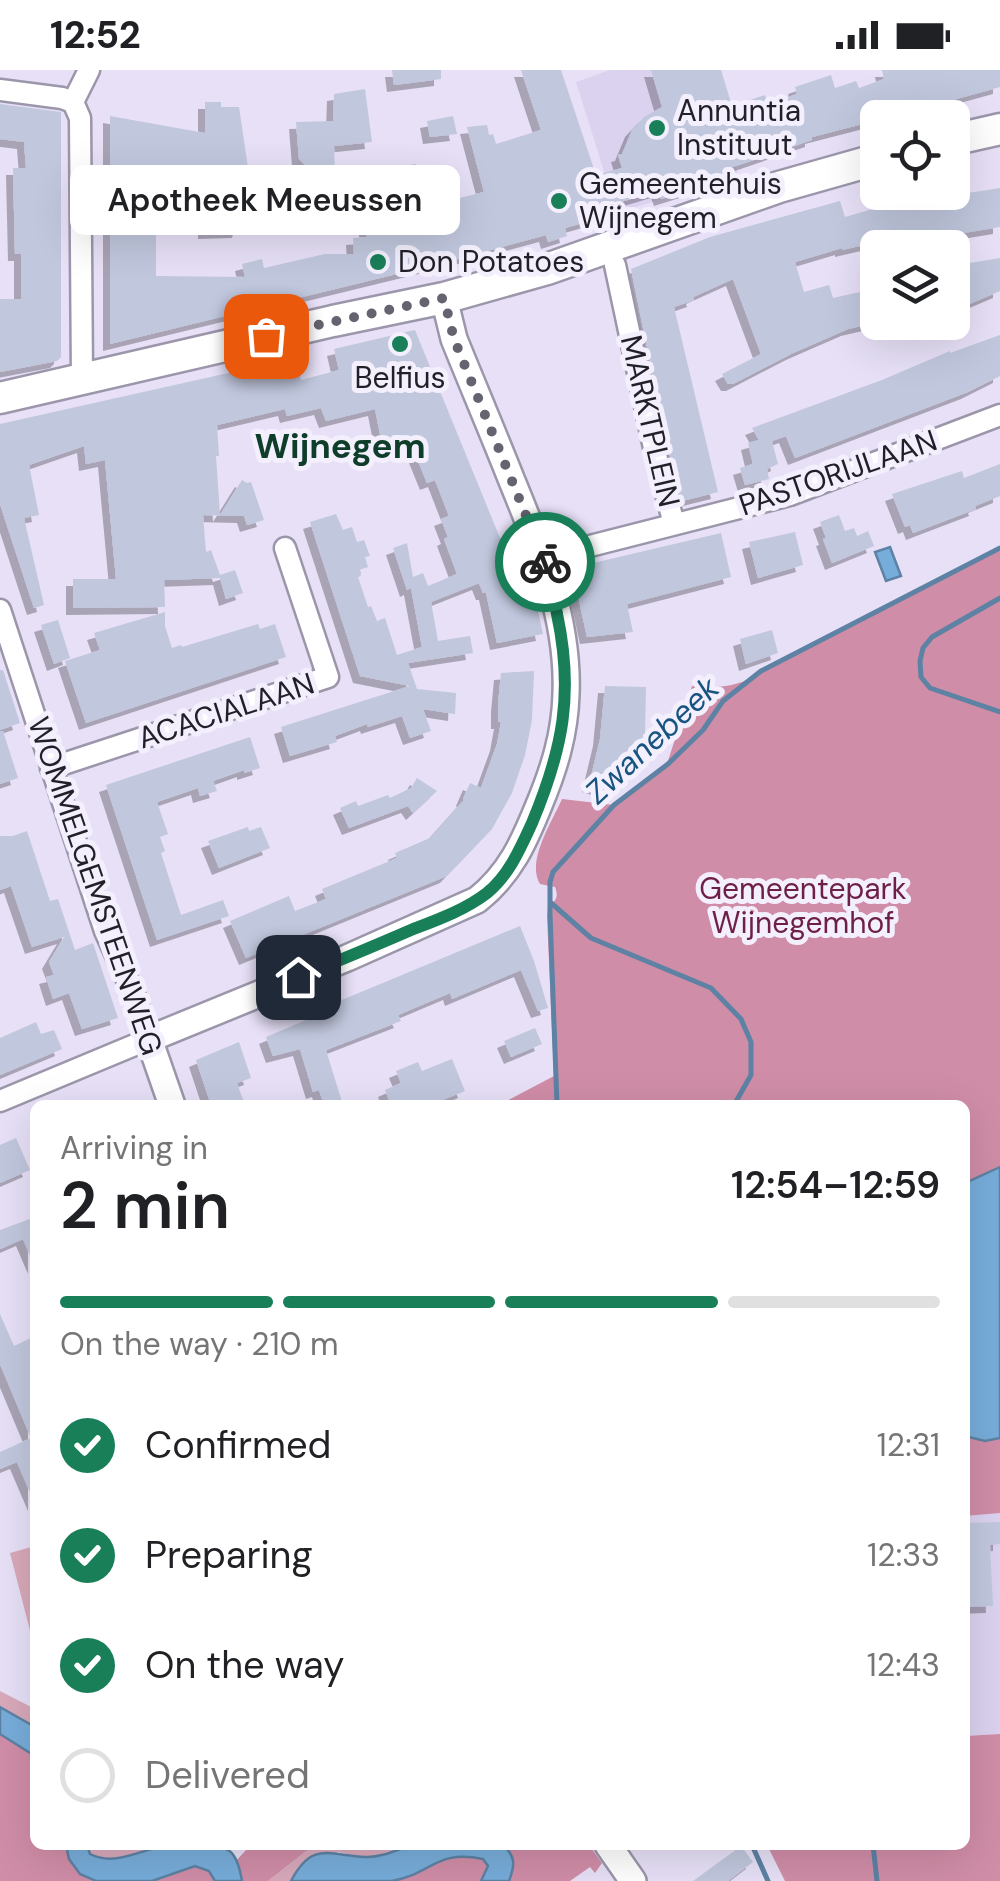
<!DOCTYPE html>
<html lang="en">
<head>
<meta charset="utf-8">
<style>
	:root { --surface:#fff; --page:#f2f2f2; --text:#202124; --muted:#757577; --line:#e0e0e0; --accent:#197f59 }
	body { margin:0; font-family:"DM Sans",sans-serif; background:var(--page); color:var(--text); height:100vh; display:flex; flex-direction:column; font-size:38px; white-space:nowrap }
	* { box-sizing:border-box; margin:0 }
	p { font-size:32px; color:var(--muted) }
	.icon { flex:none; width:55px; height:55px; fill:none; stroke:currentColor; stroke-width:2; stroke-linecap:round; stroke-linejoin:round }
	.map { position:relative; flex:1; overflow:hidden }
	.details { position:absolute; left:30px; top:1030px; width:940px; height:750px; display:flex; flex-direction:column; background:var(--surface); border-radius:15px; box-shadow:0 10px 40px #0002 }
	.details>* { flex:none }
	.controls { position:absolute; left:860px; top:30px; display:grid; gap:20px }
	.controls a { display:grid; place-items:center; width:110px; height:110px; border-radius:15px; background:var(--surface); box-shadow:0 10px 40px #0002; font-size:50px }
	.pin { position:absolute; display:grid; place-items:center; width:85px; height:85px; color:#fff; margin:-42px; border-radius:20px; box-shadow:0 5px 15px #0006 }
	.courier { position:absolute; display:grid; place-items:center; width:100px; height:100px; margin:-50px; border:8px solid #197f59; border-radius:50%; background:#fff; color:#222; box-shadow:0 2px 12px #0007 }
	.bubble { position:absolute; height:70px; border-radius:15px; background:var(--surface); box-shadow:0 10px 40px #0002; font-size:32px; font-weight:600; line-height:70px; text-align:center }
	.head em { font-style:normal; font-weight:600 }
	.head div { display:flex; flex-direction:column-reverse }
	.head { display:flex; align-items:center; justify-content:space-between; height:170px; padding:0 30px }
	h1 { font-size:65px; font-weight:600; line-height:75px }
	.bar { display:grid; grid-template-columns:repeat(4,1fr); gap:15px 10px; align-content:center; height:120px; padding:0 30px }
	.bar i { height:12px; border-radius:8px; background:var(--line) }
	.bar .active { background:var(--accent) }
	.bar p { grid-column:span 4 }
	ol { padding:0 30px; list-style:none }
	li { display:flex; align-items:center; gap:30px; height:110px }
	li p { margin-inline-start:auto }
	li .icon { padding:10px; border-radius:50%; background:var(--accent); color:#fff; stroke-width:4 }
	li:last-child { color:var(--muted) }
	li i { width:55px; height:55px; border:5px solid var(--line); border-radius:50% }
	.status { display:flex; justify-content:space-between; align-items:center; height:70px; padding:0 50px; background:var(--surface); direction:ltr }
	.status svg { height:28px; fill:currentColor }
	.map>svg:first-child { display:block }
	.built { fill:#dbd2f0 }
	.green { fill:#d8a9ba }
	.forest { fill:#d08da7 }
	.water { fill:#77adda; stroke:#5d82a4; stroke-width:2.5 }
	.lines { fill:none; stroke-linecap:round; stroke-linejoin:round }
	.stream { stroke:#5d82a4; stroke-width:5 }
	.building { fill:#c1c7dd; filter:url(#shadow) }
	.minor-casing { stroke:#9c96ab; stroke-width:25 }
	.tertiary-casing { stroke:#9c96ab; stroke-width:30 }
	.secondary-casing { stroke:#9c96ab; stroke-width:35 }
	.minor { stroke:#fff; stroke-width:20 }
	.tertiary { stroke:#fff; stroke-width:25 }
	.secondary { stroke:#fff; stroke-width:30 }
	.done { stroke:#666370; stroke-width:10; stroke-dasharray:0 18 }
	.route { stroke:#197f59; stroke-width:12 }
	.poi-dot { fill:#197f59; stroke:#f3effd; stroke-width:4 }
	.labels { text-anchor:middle; stroke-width:10; stroke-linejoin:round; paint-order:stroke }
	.poi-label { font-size:30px; fill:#211f27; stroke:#f3effd; text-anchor:start }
	.street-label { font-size:30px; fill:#211f27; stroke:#f3effd }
	.park-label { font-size:30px; fill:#6e1f45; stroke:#f3effd }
	.water-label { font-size:32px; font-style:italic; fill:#17547f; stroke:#f3effd }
	.quarter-label { font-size:35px; font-weight:bold; fill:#0e3d2a; stroke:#f3effd }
</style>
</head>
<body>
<div class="status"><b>12:52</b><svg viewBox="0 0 49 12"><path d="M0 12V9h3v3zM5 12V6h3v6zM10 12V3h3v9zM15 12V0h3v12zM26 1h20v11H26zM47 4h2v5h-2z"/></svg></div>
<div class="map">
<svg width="1000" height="1811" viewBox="0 0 1000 1811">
	<defs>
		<filter id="shadow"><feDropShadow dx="-7" dy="7" stdDeviation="0" flood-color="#0004"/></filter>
	</defs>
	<rect width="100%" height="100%" fill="#e7e0f7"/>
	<path class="built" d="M 610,0 L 707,0 L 738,105 L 617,143 L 576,12 Z
		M 1000,1443 L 1000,1664 L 965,1666 L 965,1446 Z"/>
	<path class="green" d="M 35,1476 L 35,1580 L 10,1483 Z
		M 0,1621 L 35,1639 L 35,1657 L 0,1637 Z
		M 87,1775 L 169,1775 C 144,1781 114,1796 90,1784 Z
		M 320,1775 L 403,1777 L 376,1786 L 364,1787 L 338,1782 L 299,1796 L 291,1811 L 268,1811 L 305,1782 Z"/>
	<path class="forest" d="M 1000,478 L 1000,1097 L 965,1113 L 965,1035 L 499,1035 L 554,1006 L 547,846 L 548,837 C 556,830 559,828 555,817 L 540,814 C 526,791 552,752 562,729 L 614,735 L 667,694 L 692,616 C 716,619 742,617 761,601 Z
		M 965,1366 L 985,1371 L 1000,1368 L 1000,1443 L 965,1446 Z
		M 0,1664 L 35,1686 L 35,1775 L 66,1775 C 70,1794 77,1805 96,1811 L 0,1811 Z
		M 1000,1664 L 1000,1811 L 785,1811 L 767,1775 L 965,1775 L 965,1666 Z
		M 247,1775 L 320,1775 L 305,1782 L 268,1811 L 238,1811 L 234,1793 L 247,1779 Z
		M 495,1775 L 589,1775 L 602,1793 L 595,1803 L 590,1797 L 570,1811 L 509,1811 L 511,1806 Z
		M 452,1786 L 483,1789 L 488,1796 L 481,1811 L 392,1811 L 403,1809 Z
		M 195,1796 L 209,1801 L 215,1811 L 152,1811 Z"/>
	<path class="water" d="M 890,477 L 901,506 L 886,511 L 875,482 Z
		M 1000,1097 L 1000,1368 L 985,1371 L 965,1366 L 965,1113 Z
		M 0,1637 L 35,1657 L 35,1686 L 0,1664 Z
		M 66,1775 L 87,1775 L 90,1784 C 115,1797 142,1779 168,1775 C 178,1774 190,1775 200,1775 C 230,1775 237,1781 242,1811 L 215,1811 L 209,1801 L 195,1796 L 152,1811 L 96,1811 L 80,1804 L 69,1789 Z
		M 411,1775 L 503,1775 C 516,1787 515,1795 509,1811 L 481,1811 L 488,1796 L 483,1789 C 436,1779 432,1804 392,1811 L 291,1811 C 312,1771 328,1785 365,1787 C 380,1788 397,1780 411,1775 Z"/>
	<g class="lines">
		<path class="stream" d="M 1000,528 L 932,567 L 923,578 L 920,591 L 921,607 L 930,618 L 1000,642
			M 550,832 L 591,868 L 711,918 L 741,949 L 751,972 L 751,1005 L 734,1035
			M 557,1035 L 550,844 L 550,812 L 553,802 L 614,735 L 668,694 L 703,660 L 723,631 L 761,601 L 1000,478
			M 752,1775 L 768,1811
			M 873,1775 L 877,1811"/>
	</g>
	<path class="building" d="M 392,0 L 441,0 L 441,9 L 394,15 Z
		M 521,0 L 561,0 L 596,105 L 622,98 L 618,85 L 622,84 L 632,60 L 644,47 L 662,37 L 651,0 L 721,0 L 732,36 L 765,25 L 776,54 L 789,27 L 797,24 L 795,17 L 831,5 L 835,18 L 856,11 L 859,18 L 884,9 L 882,0 L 1000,0 L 1000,17 L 887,48 L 878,48 L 878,50 L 812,67 L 812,70 L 730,98 L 732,107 L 661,129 L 658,121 L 614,134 L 617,143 L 565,158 L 567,166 L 548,172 L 546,165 L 454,190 L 110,274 L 110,46 L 205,63 L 205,32 L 221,32 L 221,37 L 239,37 L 251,118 L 239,161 L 205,162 L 205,99 L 156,99 L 156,206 L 245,207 L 242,194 L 262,189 L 264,198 L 325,184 L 354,184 L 353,168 L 367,167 L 361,119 L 350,120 L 350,117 L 309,118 L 308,108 L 313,107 L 313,103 L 299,89 L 296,52 L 333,51 L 334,24 L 365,19 L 372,72 L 334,76 L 335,104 L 416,94 L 418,104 L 437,101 L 443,132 L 484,122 L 467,57 L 487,55 L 489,65 L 493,64 L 496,74 L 541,60 Z
		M 0,34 L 61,42 L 61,287 L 57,291 L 0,302 L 0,229 L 21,229 L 21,184 L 15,184 L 13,98 L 26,98 L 24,72 L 0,69 Z
		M 453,46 L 457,64 L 430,67 L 427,51 Z
		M 1000,118 L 1000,157 L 951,165 L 953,178 L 869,178 L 868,174 L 842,180 L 842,178 L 795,192 L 804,222 L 829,215 L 833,228 L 878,218 L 878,252 L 848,259 L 793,283 L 733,314 L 728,314 L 722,304 L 761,284 L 733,209 L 693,227 L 694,230 L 674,237 L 718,422 L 682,431 L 667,375 L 631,199 L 710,167 L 840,131 L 845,147 L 932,122 L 935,122 L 936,128 Z
		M 1000,188 L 1000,221 L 967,235 L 965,230 L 952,234 L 952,196 Z
		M 415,260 L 518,512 L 531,509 L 543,564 L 497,573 L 486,523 L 483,523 L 479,513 L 431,532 L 438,571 L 470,566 L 473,583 L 408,593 L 417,619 L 456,623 L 455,644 L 423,639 L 431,661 L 410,668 L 402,646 L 368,657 L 367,654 L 335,666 L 337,672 L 290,686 L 281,657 L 410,616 L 360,606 L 310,452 L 336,444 L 343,460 L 352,457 L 357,472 L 364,470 L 370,486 L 365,487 L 368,497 L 359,500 L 361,506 L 358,507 L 368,537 L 371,536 L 377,551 L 385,548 L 397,585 L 422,577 L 411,518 L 407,520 L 393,478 L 407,473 L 413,507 L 423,503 L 428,516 L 457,504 L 444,469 L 448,467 L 441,449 L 449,446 L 435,410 L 427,413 L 409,369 L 383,379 L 375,339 L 326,351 L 321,338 L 287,346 L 285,339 L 217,355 L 219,386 L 216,386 L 220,445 L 242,410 L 247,413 L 251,412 L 264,450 L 247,455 L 244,446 L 203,445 L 206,482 L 211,480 L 220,505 L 235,500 L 243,523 L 226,529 L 220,508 L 164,510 L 165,537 L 73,538 L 73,509 L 116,509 L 105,390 L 86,394 L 84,376 L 29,395 L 39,445 L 24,448 L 44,535 L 34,538 L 0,434 L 0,354 L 295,288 L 301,310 L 339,300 L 334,279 Z
		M 1000,265 L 1000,306 L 968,322 L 795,388 L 786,366 L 772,371 L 778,394 L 767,399 L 769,409 L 745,415 L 740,398 L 753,394 L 748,373 L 759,370 L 752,358 L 882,310 L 950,281 L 950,283 Z
		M 1000,394 L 1000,426 L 975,436 L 976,439 L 913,463 L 910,455 L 905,457 L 892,424 L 962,401 L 964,408 Z
		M 839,445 L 845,461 L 854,458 L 857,466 L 868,461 L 874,476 L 832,493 L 823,469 L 826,468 L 820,452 Z
		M 795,462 L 803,495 L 758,508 L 749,472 Z
		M 721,463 L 731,507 L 627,534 L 633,562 L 587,567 L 572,498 Z
		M 165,542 L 165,556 L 172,578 L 181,575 L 182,577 L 258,554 L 260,559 L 275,554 L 286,587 L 86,653 L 65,591 L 100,580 L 94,563 Z
		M 58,550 L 70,588 L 54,594 L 41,555 Z
		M 772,560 L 778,583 L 746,594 L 740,569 Z
		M 0,600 L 3,600 L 20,653 L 0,660 Z
		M 534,601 L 532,650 L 525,685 L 512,723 L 492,759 L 447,806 L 246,888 L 230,851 L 289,826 L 295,841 L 326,829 L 322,819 L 397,788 L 395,783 L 430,768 L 464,730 L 463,729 L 470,713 L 481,718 L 497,674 L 501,652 L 498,652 L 498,635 L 501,603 Z
		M 605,616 L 646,617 L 645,664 L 643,664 L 642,676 L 634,675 L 630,693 L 622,691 L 612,722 L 589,715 L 600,669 Z
		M 0,661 L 3,661 L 18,708 L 0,714 Z
		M 250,667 L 260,698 L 244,703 L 244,700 L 213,711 L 217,721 L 200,726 L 198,718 L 157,732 L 168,764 L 160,767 L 165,781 L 161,783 L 181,845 L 223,830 L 229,846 L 157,870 L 106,715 Z
		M 417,708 L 437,721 L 413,743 L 408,736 L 349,758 L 340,738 L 356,731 L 358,736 L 388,725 L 390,728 L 411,718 Z
		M 248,757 L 249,761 L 261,757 L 270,778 L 219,798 L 208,771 Z
		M 27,761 L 50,831 L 58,829 L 75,880 L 93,873 L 118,948 L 82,959 L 69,923 L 53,929 L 46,907 L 54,905 L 49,892 L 64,867 L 32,877 L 11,816 L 0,820 L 0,766 L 13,766 Z
		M 520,856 L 534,891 L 548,938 L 538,941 L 521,900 L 452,929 L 450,923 L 398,945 L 401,951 L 326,980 L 343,1035 L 324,1035 L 319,1020 L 313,1022 L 300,979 L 273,986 L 266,967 L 327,941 L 325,937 Z
		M 36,952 L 41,964 L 54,960 L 62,979 L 0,1005 L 0,968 Z
		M 535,958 L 542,974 L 511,987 L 504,971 Z
		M 239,972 L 251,1008 L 237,1013 L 245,1035 L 211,1035 L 196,990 Z
		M 452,989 L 465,1021 L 430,1035 L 391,1035 L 385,1020 L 401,1013 L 396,1001 L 418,992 L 422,1001 Z
		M 16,1068 L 30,1100 L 0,1113 L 0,1075 Z
		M 35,1147 L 35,1197 L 23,1169 L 0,1179 L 0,1160 Z
		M 0,1244 L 14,1276 L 35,1266 L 35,1434 L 17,1392 L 0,1399 L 0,1382 L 31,1368 L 0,1294 Z
		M 1000,1452 L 1000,1474 L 990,1475 L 993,1536 L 965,1537 L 965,1453 Z
		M 741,1776 L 753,1792 L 728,1811 L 693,1811 Z"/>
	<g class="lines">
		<defs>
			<path id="minor" d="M 0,20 L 62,28 L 73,32
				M 73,32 L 80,48 L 82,309
				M 73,32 L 89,0
				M 615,195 L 654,378 L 674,454
				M 543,488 L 790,425 L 1000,345
				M 0,540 L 105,861 L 135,927 L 149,969 L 0,1031
				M 51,698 L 328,607 L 285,478"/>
			<path id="tertiary" d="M 172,1035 L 149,969 L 347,888 L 477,830 C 510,804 524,772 539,735 C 554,699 565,664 566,624 C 569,549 540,479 512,411 C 493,363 473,316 454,269 L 444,228
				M 608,1775 L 633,1811"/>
			<path id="secondary" d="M 952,70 L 1000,59
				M 0,328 L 333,251 L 444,228 L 547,199 L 779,117 L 878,89"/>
		</defs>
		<use href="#minor" class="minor-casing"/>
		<use href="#tertiary" class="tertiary-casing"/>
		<use href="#secondary" class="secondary-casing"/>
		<use href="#minor" class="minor"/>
		<use href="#tertiary" class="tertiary"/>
		<use href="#secondary" class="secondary"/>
	</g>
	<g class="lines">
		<path class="done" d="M 266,266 L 444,228 L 454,269 L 545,492"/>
		<path class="route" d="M 298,907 C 336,892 374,876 411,860 C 437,850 465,840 487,823 C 509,805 520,779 532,753 C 563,679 574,623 557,544 C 554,527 551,509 545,492"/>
	</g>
	<g class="poi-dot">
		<circle cx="657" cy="58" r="10"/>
		<circle cx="559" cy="131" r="10"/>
		<circle cx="378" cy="192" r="10"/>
		<circle cx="400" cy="274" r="10"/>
	</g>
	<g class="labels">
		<g class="poi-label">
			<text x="677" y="51">Annuntia<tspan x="677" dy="34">Instituut</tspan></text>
			<text x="579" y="124">Gemeentehuis<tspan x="579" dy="34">Wijnegem</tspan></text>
			<text x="398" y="202">Don Potatoes</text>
			<text x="400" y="318" text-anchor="middle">Belfius</text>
		</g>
		<g class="street-label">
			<text transform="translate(650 351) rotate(77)" y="10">MARKTPLEIN</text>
			<text transform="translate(838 403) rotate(-19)" y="10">PASTORIJLAAN</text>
			<text transform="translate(226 641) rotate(-18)" y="10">ACACIALAAN</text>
			<text transform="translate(95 816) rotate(71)" y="10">WOMMELGEMSTEENWEG</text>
		</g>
		<g class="park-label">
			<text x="803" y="829">Gemeentepark<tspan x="803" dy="34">Wijnegemhof</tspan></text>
		</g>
		<g class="water-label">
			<text transform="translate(652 670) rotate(-43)" y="11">Zwanebeek</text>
		</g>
		<g class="quarter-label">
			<text x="340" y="388">Wijnegem</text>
		</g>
	</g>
</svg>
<div class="controls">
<a><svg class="icon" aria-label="locate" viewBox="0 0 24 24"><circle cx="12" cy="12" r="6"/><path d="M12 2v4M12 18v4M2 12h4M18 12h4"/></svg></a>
<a><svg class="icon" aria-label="layers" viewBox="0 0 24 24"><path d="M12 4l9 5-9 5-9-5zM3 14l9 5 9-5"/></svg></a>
</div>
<div class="pin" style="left:266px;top:266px;background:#ea580c"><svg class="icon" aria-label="bag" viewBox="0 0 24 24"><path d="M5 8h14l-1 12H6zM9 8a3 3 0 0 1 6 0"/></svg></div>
<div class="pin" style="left:298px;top:907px;background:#1f2937"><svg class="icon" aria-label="home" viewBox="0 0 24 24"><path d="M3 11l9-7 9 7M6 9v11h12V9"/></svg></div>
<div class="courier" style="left:545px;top:492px"><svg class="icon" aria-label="bike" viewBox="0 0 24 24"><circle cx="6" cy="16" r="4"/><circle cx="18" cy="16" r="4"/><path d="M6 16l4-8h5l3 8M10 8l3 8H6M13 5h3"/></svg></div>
<div class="bubble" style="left:70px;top:95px;width:390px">Apotheek Meeussen</div>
<section class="details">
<div class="head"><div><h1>2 min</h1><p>Arriving in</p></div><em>12:54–12:59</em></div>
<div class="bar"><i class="active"></i><i class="active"></i><i class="active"></i><i></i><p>On the way · 210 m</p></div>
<ol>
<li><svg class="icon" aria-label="check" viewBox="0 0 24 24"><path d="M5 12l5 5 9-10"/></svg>Confirmed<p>12:31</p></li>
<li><svg class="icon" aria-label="check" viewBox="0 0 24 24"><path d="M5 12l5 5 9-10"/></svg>Preparing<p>12:33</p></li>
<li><svg class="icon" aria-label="check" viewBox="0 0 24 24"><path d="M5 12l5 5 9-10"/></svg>On the way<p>12:43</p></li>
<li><i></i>Delivered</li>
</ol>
</section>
</div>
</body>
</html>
